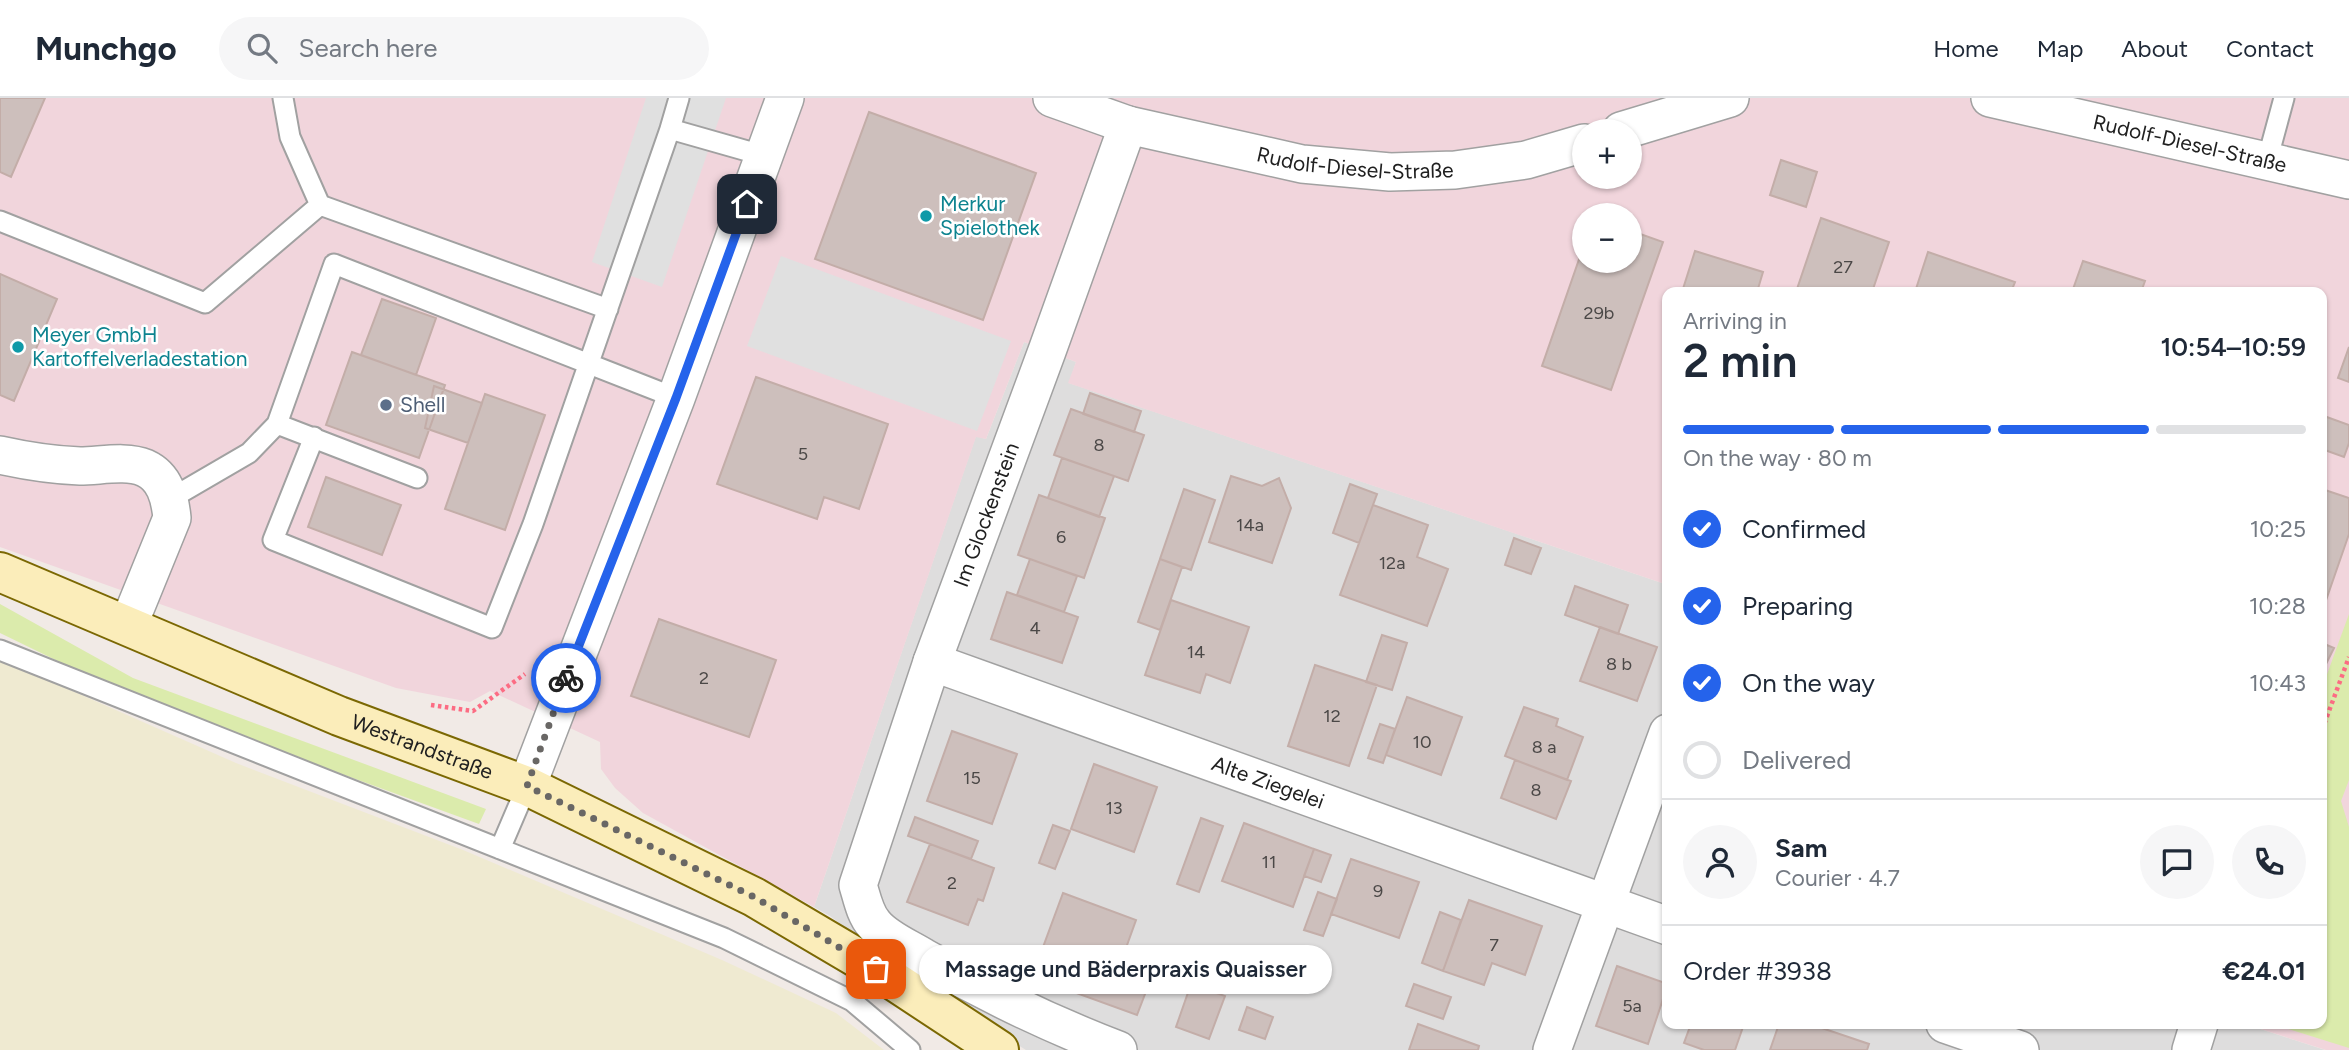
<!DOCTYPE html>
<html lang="en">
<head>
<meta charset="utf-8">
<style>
	:root { --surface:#fff; --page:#f6f6f7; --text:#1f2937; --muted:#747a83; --line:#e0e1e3; --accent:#2563eb }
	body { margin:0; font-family:Figtree,sans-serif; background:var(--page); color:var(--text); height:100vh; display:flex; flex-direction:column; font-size:26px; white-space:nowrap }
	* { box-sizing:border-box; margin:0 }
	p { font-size:23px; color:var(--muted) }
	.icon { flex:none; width:38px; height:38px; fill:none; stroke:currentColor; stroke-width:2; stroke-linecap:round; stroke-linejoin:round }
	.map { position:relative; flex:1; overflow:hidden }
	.panel { position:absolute; left:1662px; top:189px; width:665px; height:742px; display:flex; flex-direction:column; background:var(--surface); border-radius:14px; box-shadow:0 2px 5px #0004 }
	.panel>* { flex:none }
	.tools { position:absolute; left:1572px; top:21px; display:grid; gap:14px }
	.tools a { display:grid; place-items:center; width:70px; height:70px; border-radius:50%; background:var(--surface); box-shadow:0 2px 5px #0004; font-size:35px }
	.pin { position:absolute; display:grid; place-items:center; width:60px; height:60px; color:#fff; margin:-30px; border-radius:14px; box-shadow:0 4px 10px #0006 }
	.courier { position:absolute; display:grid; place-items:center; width:70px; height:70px; margin:-35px; border:5px solid #2563eb; border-radius:50%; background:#fff; color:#222; box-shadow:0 2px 9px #0007 }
	.bubble { position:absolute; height:49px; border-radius:24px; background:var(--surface); box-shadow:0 2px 5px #0004; font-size:23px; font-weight:600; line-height:49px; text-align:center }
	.summary em { font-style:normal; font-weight:600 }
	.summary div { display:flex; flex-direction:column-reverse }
	.summary { display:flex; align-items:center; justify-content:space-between; height:119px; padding:0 21px }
	h1 { font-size:46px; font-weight:600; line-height:52px }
	.bar { display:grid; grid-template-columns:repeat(4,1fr); gap:10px 7px; align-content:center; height:84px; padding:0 21px }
	.bar i { height:9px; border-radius:5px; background:var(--line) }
	.bar .current { background:var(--accent) }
	.bar p { grid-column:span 4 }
	.line { display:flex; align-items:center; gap:18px; padding:0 21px; border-top:2px solid var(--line) }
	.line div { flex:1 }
	.round { display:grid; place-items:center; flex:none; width:74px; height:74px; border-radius:37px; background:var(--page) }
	ol { padding:0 21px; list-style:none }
	li { display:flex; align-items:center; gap:21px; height:77px }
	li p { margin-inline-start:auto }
	li .icon { padding:7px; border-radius:50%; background:var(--accent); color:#fff; stroke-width:4 }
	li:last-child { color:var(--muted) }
	li i { width:38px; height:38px; border:4px solid var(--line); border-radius:50% }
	header { display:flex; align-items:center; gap:42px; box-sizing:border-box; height:98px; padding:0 35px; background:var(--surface); border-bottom:2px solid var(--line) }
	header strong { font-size:33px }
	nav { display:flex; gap:38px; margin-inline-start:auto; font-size:24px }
	.search { width:490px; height:63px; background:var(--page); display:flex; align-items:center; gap:18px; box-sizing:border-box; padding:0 24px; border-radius:38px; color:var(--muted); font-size:26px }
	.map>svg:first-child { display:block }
	.residential { fill:#dedddd }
	.commercial { fill:#f1d5dc; fill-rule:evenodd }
	.farmland { fill:#efead1 }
	.grass { fill:#dbebac }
	.parking { fill:#e0e0e0 }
	.building { fill:#cdbfbc; stroke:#c3ada8; stroke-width:2 }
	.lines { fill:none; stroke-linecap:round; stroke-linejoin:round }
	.service-casing { stroke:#a1a1a1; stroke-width:23 }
	.minor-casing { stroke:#a1a1a1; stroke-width:40 }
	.secondary-casing { stroke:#7b6803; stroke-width:42 }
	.path { stroke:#fc6c83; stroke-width:4.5; stroke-dasharray:3.5 3.5; stroke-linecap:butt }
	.service { stroke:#fff; stroke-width:19 }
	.minor { stroke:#fff; stroke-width:37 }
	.secondary { stroke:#fbedba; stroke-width:38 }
	.done { stroke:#696765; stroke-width:7; stroke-dasharray:0 12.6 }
	.route { stroke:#2563eb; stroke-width:9 }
	.culture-dot { fill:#0f9aa8; stroke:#fff; stroke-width:2.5 }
	.service-dot { fill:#5c6f8a; stroke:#fff; stroke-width:2.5 }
	.labels { text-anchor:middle; stroke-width:5; stroke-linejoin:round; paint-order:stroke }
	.number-label { font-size:18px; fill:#4b4847 }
	.street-label { font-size:21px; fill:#202020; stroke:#fff }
	.culture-label { font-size:21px; fill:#0d838f; stroke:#fff; text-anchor:start }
	.service-label { font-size:21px; fill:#4e5e75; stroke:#fff; text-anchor:start }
</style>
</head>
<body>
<header>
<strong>Munchgo</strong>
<div class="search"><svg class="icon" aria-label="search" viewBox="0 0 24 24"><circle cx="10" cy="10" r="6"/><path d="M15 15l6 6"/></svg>Search here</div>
<nav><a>Home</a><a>Map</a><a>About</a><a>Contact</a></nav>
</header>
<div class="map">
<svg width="2349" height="952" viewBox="0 0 2349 952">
	<rect width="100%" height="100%" fill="#f1eae6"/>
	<path class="residential" d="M 1024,244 L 1076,264 L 1069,285 L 1668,487 L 1668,926 L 2245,926 L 2325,952 L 1026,952 L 951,905 L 887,861 L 830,818 L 814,809 L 976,338 L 986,341 Z"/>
	<path class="commercial" d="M 0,0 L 2349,0 L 2349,952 L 2326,952 L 2245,926 L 2322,926 L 2322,194 L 1668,194 L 1668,487 L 1068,285 L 1076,264 L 1024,244 L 986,341 L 976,339 L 814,809 L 643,715 L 615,690 L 601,671 L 600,644 L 490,593 L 470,604 L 396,590 L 0,449 ZM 1584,33 L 1629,33 L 1629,79 L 1584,79 ZM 1584,117 L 1629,117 L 1629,163 L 1584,163 Z"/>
	<path class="farmland" d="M 0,561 L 236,665 L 463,752 L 722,862 L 836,915 L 884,952 L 0,952 Z"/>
	<path class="grass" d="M 0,506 L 133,580 L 486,711 L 479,726 L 229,635 L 105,586 L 0,535 Z
		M 2349,516 L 2349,682 L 2341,703 L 2349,729 L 2349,950 L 2272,926 L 2322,926 L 2322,590 Z"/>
	<path class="parking" d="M 646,0 L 726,0 L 662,189 L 592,164 Z
		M 781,158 L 1011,243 L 977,333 L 747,248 Z"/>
	<path class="building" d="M 0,0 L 45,0 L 11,79 L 0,74 Z
		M 869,14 L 1036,75 L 983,222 L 815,161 Z
		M 1781,62 L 1817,74 L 1806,109 L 1770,97 Z
		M 1821,120 L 1889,144 L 1872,194 L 1796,194 Z
		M 1629,132 L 1663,144 L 1611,292 L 1542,268 L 1584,147 L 1584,163 L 1629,163 Z
		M 1695,153 L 1763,174 L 1757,194 L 1682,194 Z
		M 1928,154 L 2015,184 L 2011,194 L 1915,194 Z
		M 2083,163 L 2145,183 L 2141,194 L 2072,194 Z
		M 0,176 L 57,201 L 14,303 L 0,297 Z
		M 382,201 L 436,220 L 416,277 L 361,257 Z
		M 2349,249 L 2349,284 L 2338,280 Z
		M 352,254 L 445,287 L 419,360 L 326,327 Z
		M 756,279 L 888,326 L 859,411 L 824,399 L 817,421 L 717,386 Z
		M 434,288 L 482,305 L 468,345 L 425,330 Z
		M 1090,295 L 1141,313 L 1134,334 L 1083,316 Z
		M 485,296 L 545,317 L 505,432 L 445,411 Z
		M 1071,311 L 1144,337 L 1128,383 L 1054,357 Z
		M 2324,318 L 2349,327 L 2349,345 L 2344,359 L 2322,351 Z
		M 1062,360 L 1114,378 L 1099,419 L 1048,400 Z
		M 1231,378 L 1262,388 L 1279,380 L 1291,410 L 1272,465 L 1209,444 Z
		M 326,379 L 401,407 L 382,457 L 308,429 Z
		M 1350,386 L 1377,396 L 1359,445 L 1333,435 Z
		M 1184,391 L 1215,402 L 1191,472 L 1160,461 Z
		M 2322,391 L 2349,400 L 2349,436 L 2323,511 Z
		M 1039,397 L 1105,420 L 1084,480 L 1018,457 Z
		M 1373,407 L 1428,427 L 1417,459 L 1448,471 L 1427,528 L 1340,497 Z
		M 1514,440 L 1541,450 L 1531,476 L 1505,467 Z
		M 1030,461 L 1077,478 L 1064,514 L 1017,497 Z
		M 1160,461 L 1182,469 L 1160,532 L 1138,524 Z
		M 1575,488 L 1628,507 L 1618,536 L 1565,517 Z
		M 1007,494 L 1078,519 L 1062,565 L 991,541 Z
		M 1171,502 L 1249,529 L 1230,585 L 1206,576 L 1200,595 L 1145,577 Z
		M 659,521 L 776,562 L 749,639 L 631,598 Z
		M 1600,529 L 1657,549 L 1637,603 L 1580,583 Z
		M 1382,537 L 1407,545 L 1392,592 L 1366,584 Z
		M 2322,545 L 2334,550 L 2322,574 Z
		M 1315,567 L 1377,587 L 1349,668 L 1288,648 Z
		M 1407,599 L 1462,619 L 1441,677 L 1386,657 Z
		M 1524,609 L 1558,621 L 1556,628 L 1583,639 L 1567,682 L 1505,658 Z
		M 1380,626 L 1395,631 L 1383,665 L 1368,660 Z
		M 952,633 L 1017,656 L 992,726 L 927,703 Z
		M 1515,662 L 1571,683 L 1556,721 L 1501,700 Z
		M 1094,666 L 1157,689 L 1134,754 L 1071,731 Z
		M 915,719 L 978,743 L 971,761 L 908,738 Z
		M 1201,720 L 1223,728 L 1199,794 L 1177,786 Z
		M 1244,725 L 1314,751 L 1293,809 L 1222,783 Z
		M 1053,727 L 1070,733 L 1055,771 L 1039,765 Z
		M 930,746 L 994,770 L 983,803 L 978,801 L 968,827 L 907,804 Z
		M 1314,751 L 1331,757 L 1321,784 L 1304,778 Z
		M 1351,761 L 1419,784 L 1399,840 L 1331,816 Z
		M 1318,794 L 1337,801 L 1323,838 L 1304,832 Z
		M 1063,795 L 1136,822 L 1126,850 L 1158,862 L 1137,917 L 1032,879 Z
		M 1469,802 L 1542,828 L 1525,877 L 1492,865 L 1484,887 L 1443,873 Z
		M 1440,814 L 1461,822 L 1443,873 L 1422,865 Z
		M 1617,868 L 1668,886 L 1648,946 L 1596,928 Z
		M 1191,886 L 1225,898 L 1209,941 L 1176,929 Z
		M 1414,886 L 1451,899 L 1443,921 L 1406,908 Z
		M 1247,909 L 1273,919 L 1265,941 L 1239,932 Z
		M 1418,926 L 1479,948 L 1478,952 L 1409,952 Z
		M 1691,926 L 1744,926 L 1735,952 L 1704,952 L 1684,945 Z
		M 1779,926 L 1810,926 L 1869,946 L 1867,952 L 1770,952 Z"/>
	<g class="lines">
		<defs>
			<path id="service" d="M 283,0 L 290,39 L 320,107 L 608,211
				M 670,31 L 679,0
				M 2267,63 L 2284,0
				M 0,123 L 205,205 L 320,107
				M 277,326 L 417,380
				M 314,339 L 273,442 L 492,530 L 533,426 L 670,31 L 765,58
				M 170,401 L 249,355 L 277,326 L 334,166 L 676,300
				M 0,552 L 724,840 L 852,903 L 910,952
				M 500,751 L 527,688"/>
			<g id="minor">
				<path id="s1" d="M 1052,0 L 1128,27 L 1302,66 L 1390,74 L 1455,72 L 1526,62 L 1584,45"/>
				<path id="s2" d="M 1990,0 L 2349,82"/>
				<path d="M 1621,33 L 1730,0"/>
				<path d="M 0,357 C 27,363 53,367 80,368 C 100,368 126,362 145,370 C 165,379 170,400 172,420 L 128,528"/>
				<path id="s3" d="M 932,564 L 1668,828"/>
				<path d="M 527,688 L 676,300 L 785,0"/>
				<path d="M 1945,926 L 2020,952"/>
				<path id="s4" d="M 1118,952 C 1050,926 986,895 923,859 C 907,849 886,841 874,826 C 865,816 862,800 858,787 L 932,564 L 1047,253 L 1128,27"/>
				<path d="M 1552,952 L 1668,635"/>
				<path d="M 2191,952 L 2199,926"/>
			</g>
			<g id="secondary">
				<path id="s5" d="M 0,474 L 339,618 L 527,688 L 754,799 L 876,871 L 999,952"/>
			</g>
		</defs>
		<use href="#service" class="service-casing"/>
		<use href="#minor" class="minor-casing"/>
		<use href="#secondary" class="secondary-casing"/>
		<path class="path" d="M 431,607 L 473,613 L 525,576
			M 2322,632 L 2349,559"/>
		<use href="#service" class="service"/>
		<use href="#minor" class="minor"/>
		<use href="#secondary" class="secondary"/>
	</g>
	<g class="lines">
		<path class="done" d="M 566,580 L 527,688 L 754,799 L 876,871"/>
		<path class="route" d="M 566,580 L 676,300 L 747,106"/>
	</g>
	<g class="culture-dot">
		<circle cx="926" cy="118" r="7"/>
		<circle cx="18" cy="249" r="7"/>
	</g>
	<circle class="service-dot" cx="386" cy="307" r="7"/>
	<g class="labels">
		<g class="number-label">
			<text x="1843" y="175">27</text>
			<text x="1599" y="221">29b</text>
			<text x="1099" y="353">8</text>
			<text x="803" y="362">5</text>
			<text x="1250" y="433">14a</text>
			<text x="1061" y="445">6</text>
			<text x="1392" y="471">12a</text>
			<text x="1035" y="536">4</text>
			<text x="1196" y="560">14</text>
			<text x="1619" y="572">8 b</text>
			<text x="704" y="586">2</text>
			<text x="1332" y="624">12</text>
			<text x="1422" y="650">10</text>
			<text x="1544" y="655">8 a</text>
			<text x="972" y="686">15</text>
			<text x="1536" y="698">8</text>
			<text x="1114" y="716">13</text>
			<text x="1269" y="770">11</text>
			<text x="952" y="791">2</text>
			<text x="1378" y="799">9</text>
			<text x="1494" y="853">7</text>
			<text x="1632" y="914">5a</text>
		</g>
		<g class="street-label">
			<text dy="7" stroke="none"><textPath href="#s2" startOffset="205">Rudolf-Diesel-Straße</textPath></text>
			<text dy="7" stroke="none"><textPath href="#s1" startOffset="312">Rudolf-Diesel-Straße</textPath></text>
			<text dy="7" stroke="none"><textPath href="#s4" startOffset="710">Im Glockenstein</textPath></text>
			<text dy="7" stroke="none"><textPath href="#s5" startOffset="457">Westrandstraße</textPath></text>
			<text dy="7" stroke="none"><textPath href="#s3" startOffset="357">Alte Ziegelei</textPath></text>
		</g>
		<g class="culture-label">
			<text x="940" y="113">Merkur<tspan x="940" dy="24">Spielothek</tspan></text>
			<text x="32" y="244">Meyer GmbH<tspan x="32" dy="24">Kartoffelverladestation</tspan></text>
		</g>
		<g class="service-label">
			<text x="400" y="314">Shell</text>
		</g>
	</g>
</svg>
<div class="tools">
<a>+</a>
<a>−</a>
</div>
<div class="pin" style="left:876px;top:871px;background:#ea580c"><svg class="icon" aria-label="bag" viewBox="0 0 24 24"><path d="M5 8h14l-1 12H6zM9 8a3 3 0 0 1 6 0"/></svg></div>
<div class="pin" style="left:747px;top:106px;background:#1f2937"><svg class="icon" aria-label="home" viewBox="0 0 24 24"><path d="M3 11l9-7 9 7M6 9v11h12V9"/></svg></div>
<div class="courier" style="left:566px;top:580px"><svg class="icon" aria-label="bike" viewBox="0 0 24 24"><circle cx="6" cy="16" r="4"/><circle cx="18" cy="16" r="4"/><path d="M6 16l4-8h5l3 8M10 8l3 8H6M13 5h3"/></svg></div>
<div class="bubble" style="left:919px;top:847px;width:413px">Massage und Bäderpraxis Quaisser</div>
<section class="panel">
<div class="summary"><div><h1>2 min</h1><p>Arriving in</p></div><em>10:54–10:59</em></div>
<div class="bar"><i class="current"></i><i class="current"></i><i class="current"></i><i></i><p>On the way · 80 m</p></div>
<ol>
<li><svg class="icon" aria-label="check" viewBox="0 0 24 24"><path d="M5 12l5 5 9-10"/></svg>Confirmed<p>10:25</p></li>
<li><svg class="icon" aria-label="check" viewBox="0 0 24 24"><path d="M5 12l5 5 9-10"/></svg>Preparing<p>10:28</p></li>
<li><svg class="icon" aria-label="check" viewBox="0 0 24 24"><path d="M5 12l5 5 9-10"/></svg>On the way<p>10:43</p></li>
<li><i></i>Delivered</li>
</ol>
<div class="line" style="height:126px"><a class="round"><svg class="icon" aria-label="person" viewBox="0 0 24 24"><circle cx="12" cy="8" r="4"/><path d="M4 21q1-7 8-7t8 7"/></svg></a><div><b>Sam</b><p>Courier · 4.7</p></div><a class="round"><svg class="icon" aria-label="chat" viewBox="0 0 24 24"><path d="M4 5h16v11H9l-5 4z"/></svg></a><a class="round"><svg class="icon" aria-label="phone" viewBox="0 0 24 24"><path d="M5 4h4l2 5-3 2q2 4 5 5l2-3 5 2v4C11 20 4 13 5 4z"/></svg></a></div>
<div class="line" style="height:91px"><div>Order #3938</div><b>€24.01</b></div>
</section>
</div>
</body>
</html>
